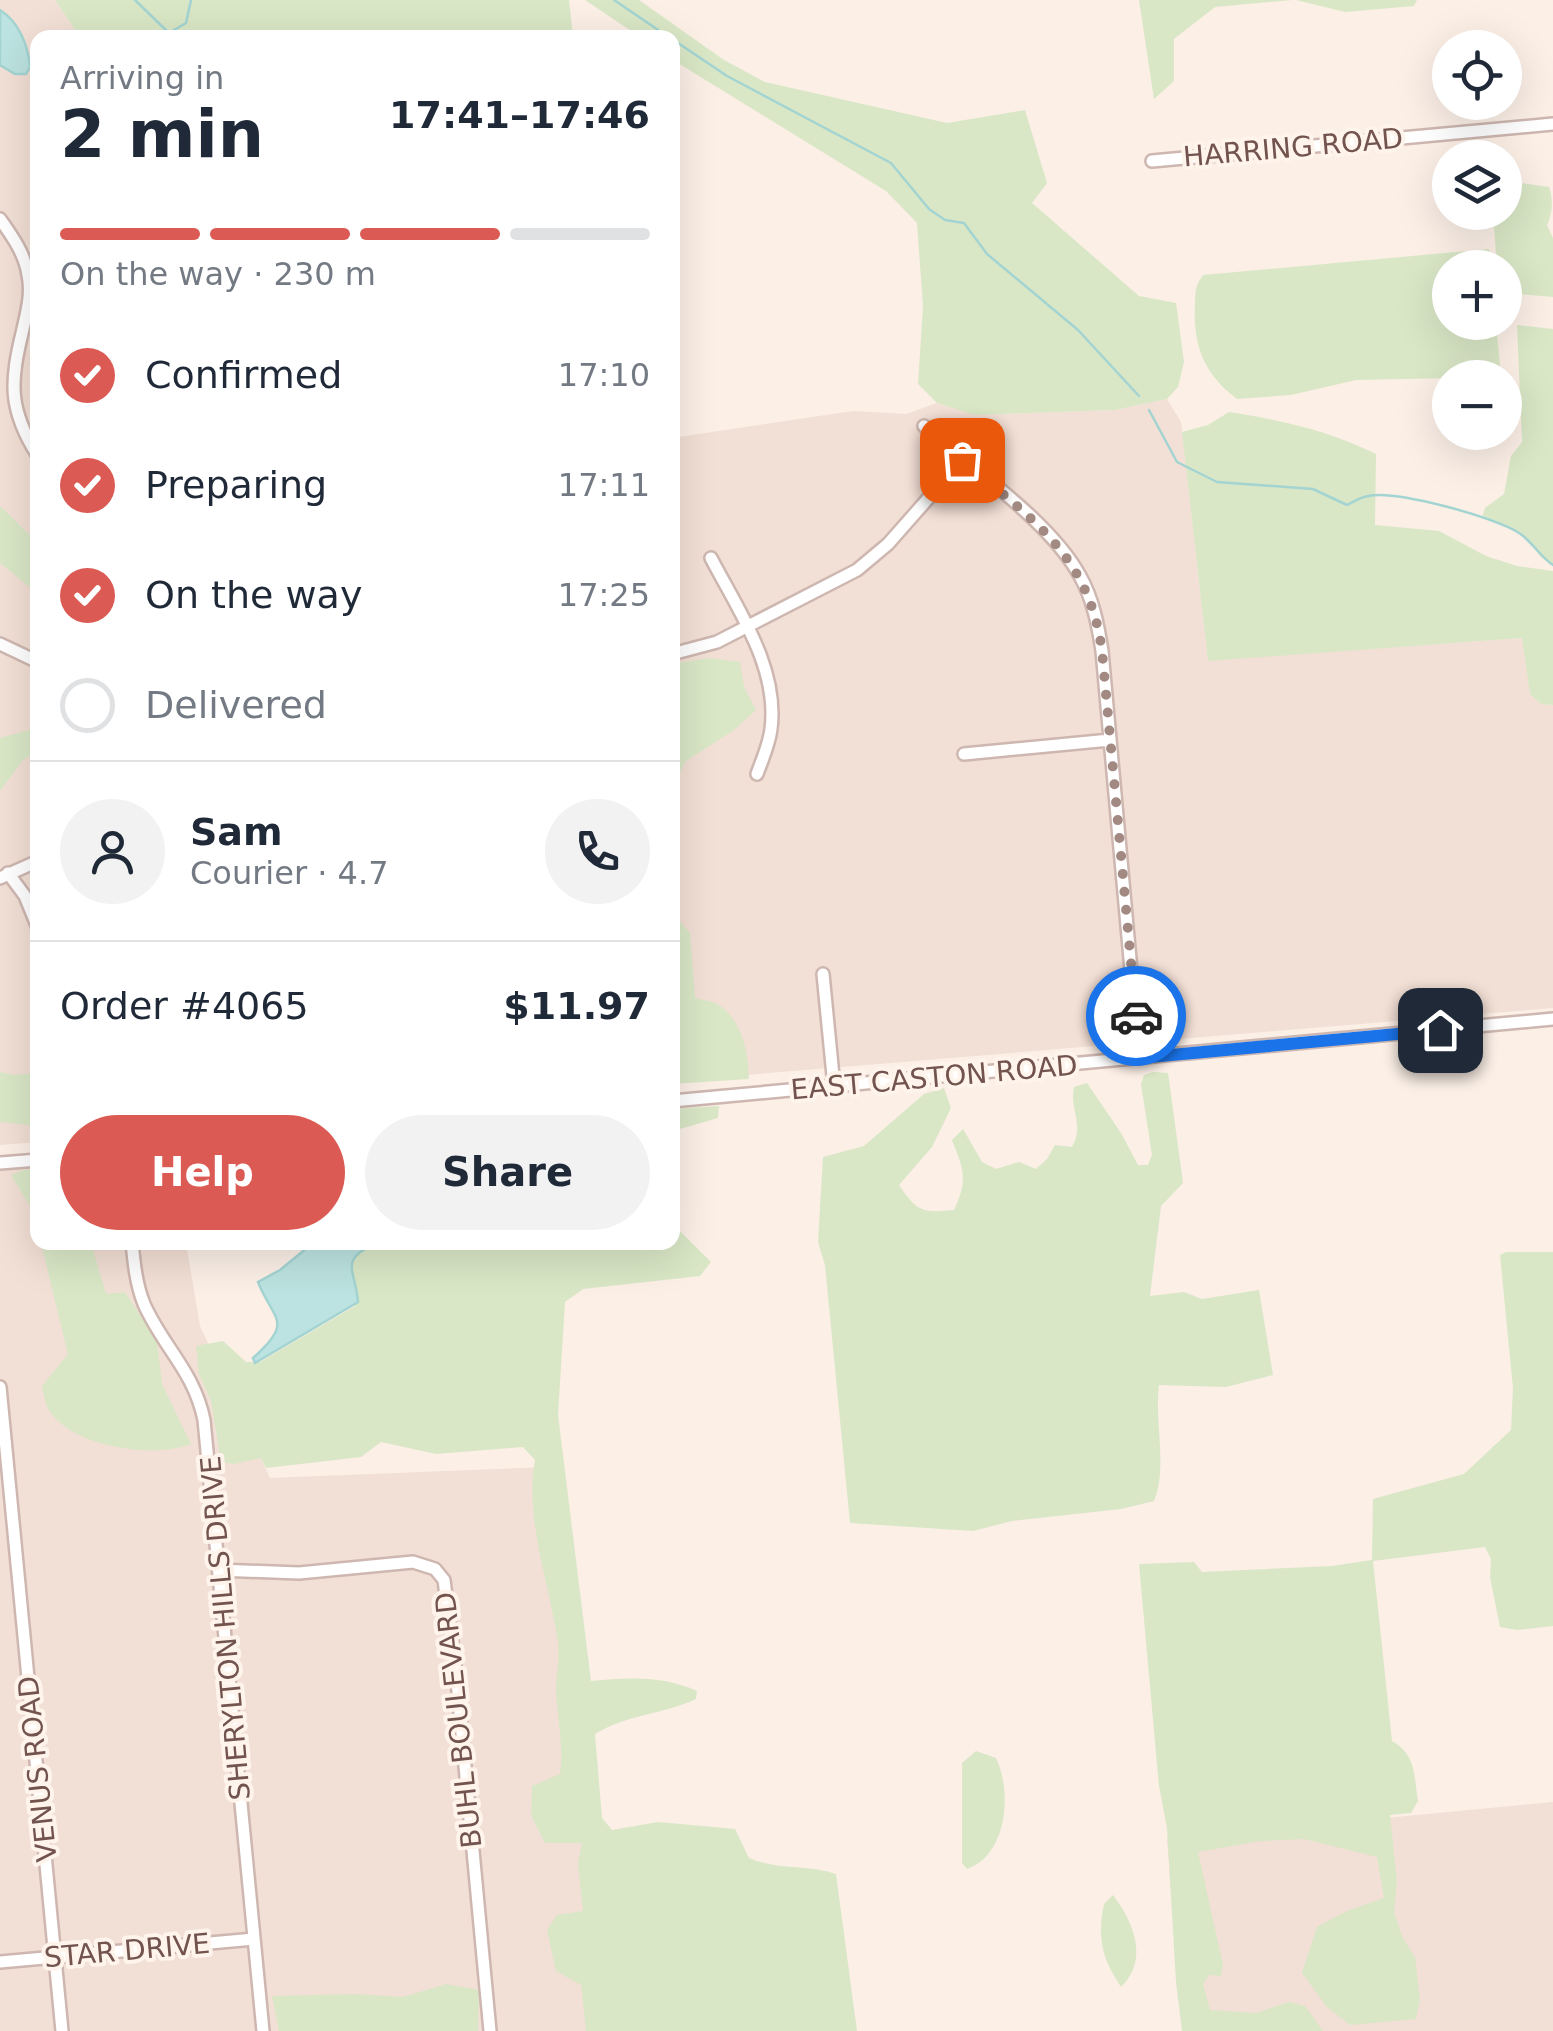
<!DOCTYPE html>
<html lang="en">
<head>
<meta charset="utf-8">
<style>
	:root { --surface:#fff; --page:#f2f2f3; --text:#1f2937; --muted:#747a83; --line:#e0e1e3; --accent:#db5a54 }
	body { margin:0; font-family:"DejaVu Sans",sans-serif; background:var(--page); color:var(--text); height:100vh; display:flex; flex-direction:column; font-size:38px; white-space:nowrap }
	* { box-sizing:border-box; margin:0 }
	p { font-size:32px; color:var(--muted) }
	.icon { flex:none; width:55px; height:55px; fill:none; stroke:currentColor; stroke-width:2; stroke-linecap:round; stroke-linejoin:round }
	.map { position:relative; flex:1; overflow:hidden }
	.drawer { position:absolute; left:30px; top:30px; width:650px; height:1220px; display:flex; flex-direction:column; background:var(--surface); border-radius:20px; box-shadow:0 10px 40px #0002 }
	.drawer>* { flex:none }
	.controls { position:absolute; left:1432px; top:30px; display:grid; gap:20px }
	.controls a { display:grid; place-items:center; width:90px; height:90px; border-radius:50%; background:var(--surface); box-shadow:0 10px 40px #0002; font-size:50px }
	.pin { position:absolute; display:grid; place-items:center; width:85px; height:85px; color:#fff; margin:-42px; border-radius:20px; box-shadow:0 5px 15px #0006 }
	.courier { position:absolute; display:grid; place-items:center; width:100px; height:100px; margin:-50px; border:8px solid #1a73e8; border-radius:50%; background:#fff; color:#222; box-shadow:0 2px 12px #0007 }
	.overview em { font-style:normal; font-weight:700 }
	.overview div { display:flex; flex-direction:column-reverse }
	.overview { display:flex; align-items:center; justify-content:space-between; height:170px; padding:0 30px }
	h1 { font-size:65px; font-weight:700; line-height:75px }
	.bar { display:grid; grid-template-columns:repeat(4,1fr); gap:15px 10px; align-content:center; height:120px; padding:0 30px }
	.bar i { height:12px; border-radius:8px; background:var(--line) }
	.bar .selected { background:var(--accent) }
	.bar p { grid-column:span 4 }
	.line { display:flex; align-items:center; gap:25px; padding:0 30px; border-top:2px solid var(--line) }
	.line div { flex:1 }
	.round { display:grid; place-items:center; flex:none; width:105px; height:105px; border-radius:52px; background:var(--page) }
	ol { padding:0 30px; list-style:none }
	li { display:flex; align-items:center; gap:30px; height:110px }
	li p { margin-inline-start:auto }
	li .icon { padding:10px; border-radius:50%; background:var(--accent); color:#fff; stroke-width:4 }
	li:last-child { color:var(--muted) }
	li i { width:55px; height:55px; border:5px solid var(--line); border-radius:50% }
	.primary-button { display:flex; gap:20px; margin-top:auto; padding:20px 30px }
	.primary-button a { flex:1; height:115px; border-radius:60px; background:var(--accent); color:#fff; font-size:40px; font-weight:700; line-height:115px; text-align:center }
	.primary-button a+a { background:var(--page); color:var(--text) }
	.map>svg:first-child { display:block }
	.residential { fill:#f2dfd5 }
	.green { fill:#d9e7c6 }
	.water { fill:#bce3e1; stroke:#a3d4d2; stroke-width:2.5 }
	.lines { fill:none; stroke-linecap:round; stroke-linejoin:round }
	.stream { stroke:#a3d4d2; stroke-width:2.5 }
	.minor-casing { stroke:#ceb7b0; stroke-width:16 }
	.minor { stroke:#fff; stroke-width:11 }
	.done { stroke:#a28a83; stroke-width:10; stroke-dasharray:0 18 }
	.route { stroke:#1a73e8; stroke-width:12 }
	.labels { text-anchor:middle; stroke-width:8; stroke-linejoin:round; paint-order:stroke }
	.street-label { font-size:28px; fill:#72534d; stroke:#fef4ec }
</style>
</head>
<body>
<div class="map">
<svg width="1553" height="2031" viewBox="0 0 1553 2031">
	<rect width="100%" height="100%" fill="#fbefe6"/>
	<path class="residential" d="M 0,0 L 55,0 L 80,37 L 38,38 L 38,1142 L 0,1145 Z
		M 1167,399 L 1181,422 L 1208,660 L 1523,638 L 1530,694 L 1541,704 L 1553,705 L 1553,1008 L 673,1081 L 672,438 L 853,411 L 906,414 L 937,403 L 976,415 L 1115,410 Z
		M 37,1160 L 38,1242 L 186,1243 L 200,1326 L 270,1478 L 548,1467 L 612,2031 L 0,2031 L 0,1164 Z
		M 1553,1802 L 1553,2031 L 1182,2031 L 1167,1839 Z"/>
	<path class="green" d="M 55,0 L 569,0 L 573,37 L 453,38 L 450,33 L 435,38 L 80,37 Z
		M 585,0 L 639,0 L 724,60 L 765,82 L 947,123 L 1025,110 L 1047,183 L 1032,203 L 1139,296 L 1176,303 L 1184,362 L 1178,387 L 1167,399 L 1115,410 L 975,415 L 937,403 L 918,384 L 923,306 L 917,223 L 886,191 L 673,60 L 672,38 L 640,37 Z
		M 1139,0 L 1292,0 L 1215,7 L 1174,39 L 1174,81 L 1154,99 Z
		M 1296,0 L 1417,0 L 1414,6 L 1345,12 Z
		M 1513,182 L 1549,187 C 1553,197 1553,214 1547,225 L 1553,238 L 1553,297 L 1505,293 L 1505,268 L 1497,267 L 1493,213 L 1505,212 L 1505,185 Z
		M 1489,249 L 1491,267 L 1450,268 L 1450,322 L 1496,323 L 1501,377 L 1356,380 L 1291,395 L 1237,399 C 1204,374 1193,346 1195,306 C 1195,292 1195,286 1203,275 Z
		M 1517,325 L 1553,329 L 1553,565 L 1541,557 L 1521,533 L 1482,518 L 1485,508 L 1504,494 L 1511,456 L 1522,442 Z
		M 1229,412 C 1281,420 1329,431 1376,454 L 1375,525 L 1439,531 L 1486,556 L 1517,566 L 1553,571 L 1553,705 L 1541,704 L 1530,694 L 1522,638 L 1208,661 L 1182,432 L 1208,425 Z
		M 0,506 L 37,542 L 37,593 L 0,563 Z
		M 709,658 L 740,662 L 744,687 L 756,710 L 734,730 L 686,761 L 673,785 L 673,664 Z
		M 29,730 L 37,732 L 37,751 L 23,760 L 0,791 L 0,738 Z
		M 673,913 L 690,933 L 695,998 C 702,1000 713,1001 719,1005 C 743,1022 748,1052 749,1079 L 673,1084 Z
		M 0,1072 L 15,1075 L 37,1073 L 37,1126 L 0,1122 Z
		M 1153,1072 L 1168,1073 L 1183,1183 L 1161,1206 L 1150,1296 L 1184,1292 L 1202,1299 L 1259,1290 L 1273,1375 L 1226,1387 L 1159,1385 C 1154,1423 1168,1466 1154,1501 L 1121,1509 L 1012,1521 L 973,1531 L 850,1523 L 825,1265 L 818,1242 L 823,1157 L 864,1146 L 924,1094 L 944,1088 L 951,1108 L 932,1147 L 899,1185 C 917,1212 923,1213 954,1210 C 968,1180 964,1170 952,1140 L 963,1129 L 982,1162 L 996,1169 L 1019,1162 L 1036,1169 L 1047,1159 L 1055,1145 L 1072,1147 C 1085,1125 1069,1109 1074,1087 L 1087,1083 L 1121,1133 L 1138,1165 L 1148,1165 L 1152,1155 L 1141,1084 L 1144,1075 Z
		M 719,1106 L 718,1118 L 673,1131 L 673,1109 Z
		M 37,1169 L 38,1169 L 37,1224 L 35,1214 L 11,1175 L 24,1170 Z
		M 673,1224 L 711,1262 L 700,1276 L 583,1289 L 565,1302 L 558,1415 L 591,1681 C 629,1678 660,1675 697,1691 L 696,1699 C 664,1714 625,1715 595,1734 L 602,1818 L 612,1830 L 658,1822 L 735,1829 L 749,1858 C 779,1871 806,1864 836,1874 L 857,2031 L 586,2031 L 581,1985 L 556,1971 L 547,1930 L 557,1915 L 583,1911 L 578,1864 L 582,1843 L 545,1843 L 531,1815 L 532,1786 L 560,1774 C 564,1744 557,1719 556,1690 C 556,1674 560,1658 558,1643 C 550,1584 524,1519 535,1460 L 523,1447 L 436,1454 L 381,1442 L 361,1457 L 266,1468 L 261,1458 L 234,1464 L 221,1462 L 211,1401 L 199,1374 L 196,1346 L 223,1341 L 246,1362 L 260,1362 L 355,1306 C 356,1274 339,1259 377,1243 L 672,1242 Z
		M 41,1243 L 91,1243 L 106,1294 L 125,1292 L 157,1341 L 162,1384 L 191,1444 C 154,1459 71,1447 49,1410 C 45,1404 44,1393 42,1386 L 68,1354 Z
		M 1506,1252 L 1553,1252 L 1553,1626 L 1517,1630 L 1500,1627 L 1490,1577 L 1491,1559 L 1485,1547 L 1373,1561 L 1392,1741 C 1416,1754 1414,1776 1418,1801 L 1411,1813 L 1390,1815 L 1397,1881 L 1394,1913 L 1403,1938 L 1415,1957 L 1420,1999 L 1416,2019 L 1350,2025 L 1327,2007 L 1302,1973 L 1317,1927 L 1347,1911 L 1384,1898 L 1377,1857 L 1304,1839 L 1260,1841 L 1198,1852 L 1223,1965 L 1221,1976 L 1209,1975 L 1203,1984 L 1210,2010 L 1256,2013 L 1289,2002 L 1305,2006 L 1323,2031 L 1182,2031 L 1176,1982 L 1167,1828 L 1159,1786 L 1139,1564 L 1194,1562 L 1202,1572 L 1332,1566 L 1372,1560 L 1373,1499 L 1464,1474 L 1511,1430 L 1513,1388 L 1500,1255 Z
		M 976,1751 L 996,1758 C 1012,1791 1008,1855 967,1869 L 962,1863 L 962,1763 Z
		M 1113,1895 C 1134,1923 1149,1959 1121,1987 C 1102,1959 1097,1938 1104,1904 Z
		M 446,1984 L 479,1990 L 478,2031 L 279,2031 L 272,1996 L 355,1994 L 403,1997 Z"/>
	<path class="water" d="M 0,10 C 19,22 28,45 30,67 L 26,74 L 15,74 L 0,65 Z
		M 313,1243 L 377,1243 C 337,1260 356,1270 358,1302 L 255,1363 L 253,1358 C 295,1321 273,1320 258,1282 L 280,1270 Z"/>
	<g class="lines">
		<path class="stream" d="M 135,0 L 169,33 L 186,23 L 191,0
			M 614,0 L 670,38
			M 672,39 L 727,76 L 891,163 L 929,209 L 945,220 L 964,223 L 987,254 L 1078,330 L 1139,396
			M 1149,410 L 1177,462 L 1217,482 L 1313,489 L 1347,505 C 1353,502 1361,497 1368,496 C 1396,490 1495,517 1519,533 C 1532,541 1539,556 1553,565"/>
		<defs>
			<path id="minor" d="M 1152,161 L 1553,124
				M 0,219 C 12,236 25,254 28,275 C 32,293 27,311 23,329 C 10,382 8,409 38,456
				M 924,426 C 972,469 1050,521 1080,576 C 1093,599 1098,625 1102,651 L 1139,1058
				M 711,558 C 738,610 779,668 771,729 C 769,745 762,760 757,774
				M 0,644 L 38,662
				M 672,654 L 717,642 L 857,570 L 888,544 L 962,460
				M 964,754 L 1110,740
				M 8,873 L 25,896 L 38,928
				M 0,878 L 38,861
				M 823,974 L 834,1086
				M 672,1101 L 1553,1019
				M 0,1163 L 38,1160
				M 132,1242 C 134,1263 136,1284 144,1304 C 163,1347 194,1371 204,1420 L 263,2031
				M 0,1387 L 62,2031
				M 219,1570 L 299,1573 L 413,1562 L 435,1569 L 444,1580 L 457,1681 L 490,2031
				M 0,1962 L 254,1939"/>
		</defs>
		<use href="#minor" class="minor-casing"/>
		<use href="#minor" class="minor"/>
	</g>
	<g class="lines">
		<path class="done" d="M 962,460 C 1031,519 1089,554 1102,651 L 1136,1016"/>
		<path class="route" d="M 1136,1016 L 1139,1058 L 1440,1030"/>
	</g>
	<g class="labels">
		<g class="street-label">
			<text transform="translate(1293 147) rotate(-5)" y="10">HARRING ROAD</text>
			<text transform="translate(934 1077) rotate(-5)" y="10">EAST CASTON ROAD</text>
			<text transform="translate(225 1628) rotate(-95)" y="10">SHERYLTON HILLS DRIVE</text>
			<text transform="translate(458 1720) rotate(-96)" y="10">BUHL BOULEVARD</text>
			<text transform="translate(37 1769) rotate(-96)" y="10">VENUS ROAD</text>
			<text transform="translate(127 1950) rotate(-5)" y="10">STAR DRIVE</text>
		</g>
	</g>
</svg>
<div class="controls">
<a><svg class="icon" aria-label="locate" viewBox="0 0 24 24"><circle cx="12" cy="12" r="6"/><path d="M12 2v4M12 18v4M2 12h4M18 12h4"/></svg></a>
<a><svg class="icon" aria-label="layers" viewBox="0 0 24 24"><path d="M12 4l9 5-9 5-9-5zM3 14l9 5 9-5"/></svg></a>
<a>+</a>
<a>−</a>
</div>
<div class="pin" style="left:962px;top:460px;background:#ea580c"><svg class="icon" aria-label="bag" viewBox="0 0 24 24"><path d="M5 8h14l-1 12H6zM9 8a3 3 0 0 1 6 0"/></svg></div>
<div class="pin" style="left:1440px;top:1030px;background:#1f2937"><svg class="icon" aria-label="home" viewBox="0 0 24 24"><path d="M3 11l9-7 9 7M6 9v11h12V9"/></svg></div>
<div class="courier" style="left:1136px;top:1016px"><svg class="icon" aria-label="car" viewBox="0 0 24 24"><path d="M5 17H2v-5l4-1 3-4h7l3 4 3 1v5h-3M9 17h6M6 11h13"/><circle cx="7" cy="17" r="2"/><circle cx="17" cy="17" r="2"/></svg></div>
<section class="drawer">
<div class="overview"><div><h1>2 min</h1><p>Arriving in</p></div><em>17:41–17:46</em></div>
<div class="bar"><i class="selected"></i><i class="selected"></i><i class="selected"></i><i></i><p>On the way · 230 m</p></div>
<ol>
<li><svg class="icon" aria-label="check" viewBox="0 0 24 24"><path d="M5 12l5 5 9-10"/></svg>Confirmed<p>17:10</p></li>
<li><svg class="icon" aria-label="check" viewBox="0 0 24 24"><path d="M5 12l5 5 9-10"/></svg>Preparing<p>17:11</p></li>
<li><svg class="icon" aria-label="check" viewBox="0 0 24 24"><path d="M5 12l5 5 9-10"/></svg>On the way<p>17:25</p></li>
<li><i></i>Delivered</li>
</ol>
<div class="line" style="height:180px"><a class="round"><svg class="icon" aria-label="person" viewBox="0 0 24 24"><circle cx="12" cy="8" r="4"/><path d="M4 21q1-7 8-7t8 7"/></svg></a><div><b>Sam</b><p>Courier · 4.7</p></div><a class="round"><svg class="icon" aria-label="phone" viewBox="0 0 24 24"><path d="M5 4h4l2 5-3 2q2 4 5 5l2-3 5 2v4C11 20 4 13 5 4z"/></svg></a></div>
<div class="line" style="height:130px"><div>Order #4065</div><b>$11.97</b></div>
<div class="primary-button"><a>Help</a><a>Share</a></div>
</section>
</div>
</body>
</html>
